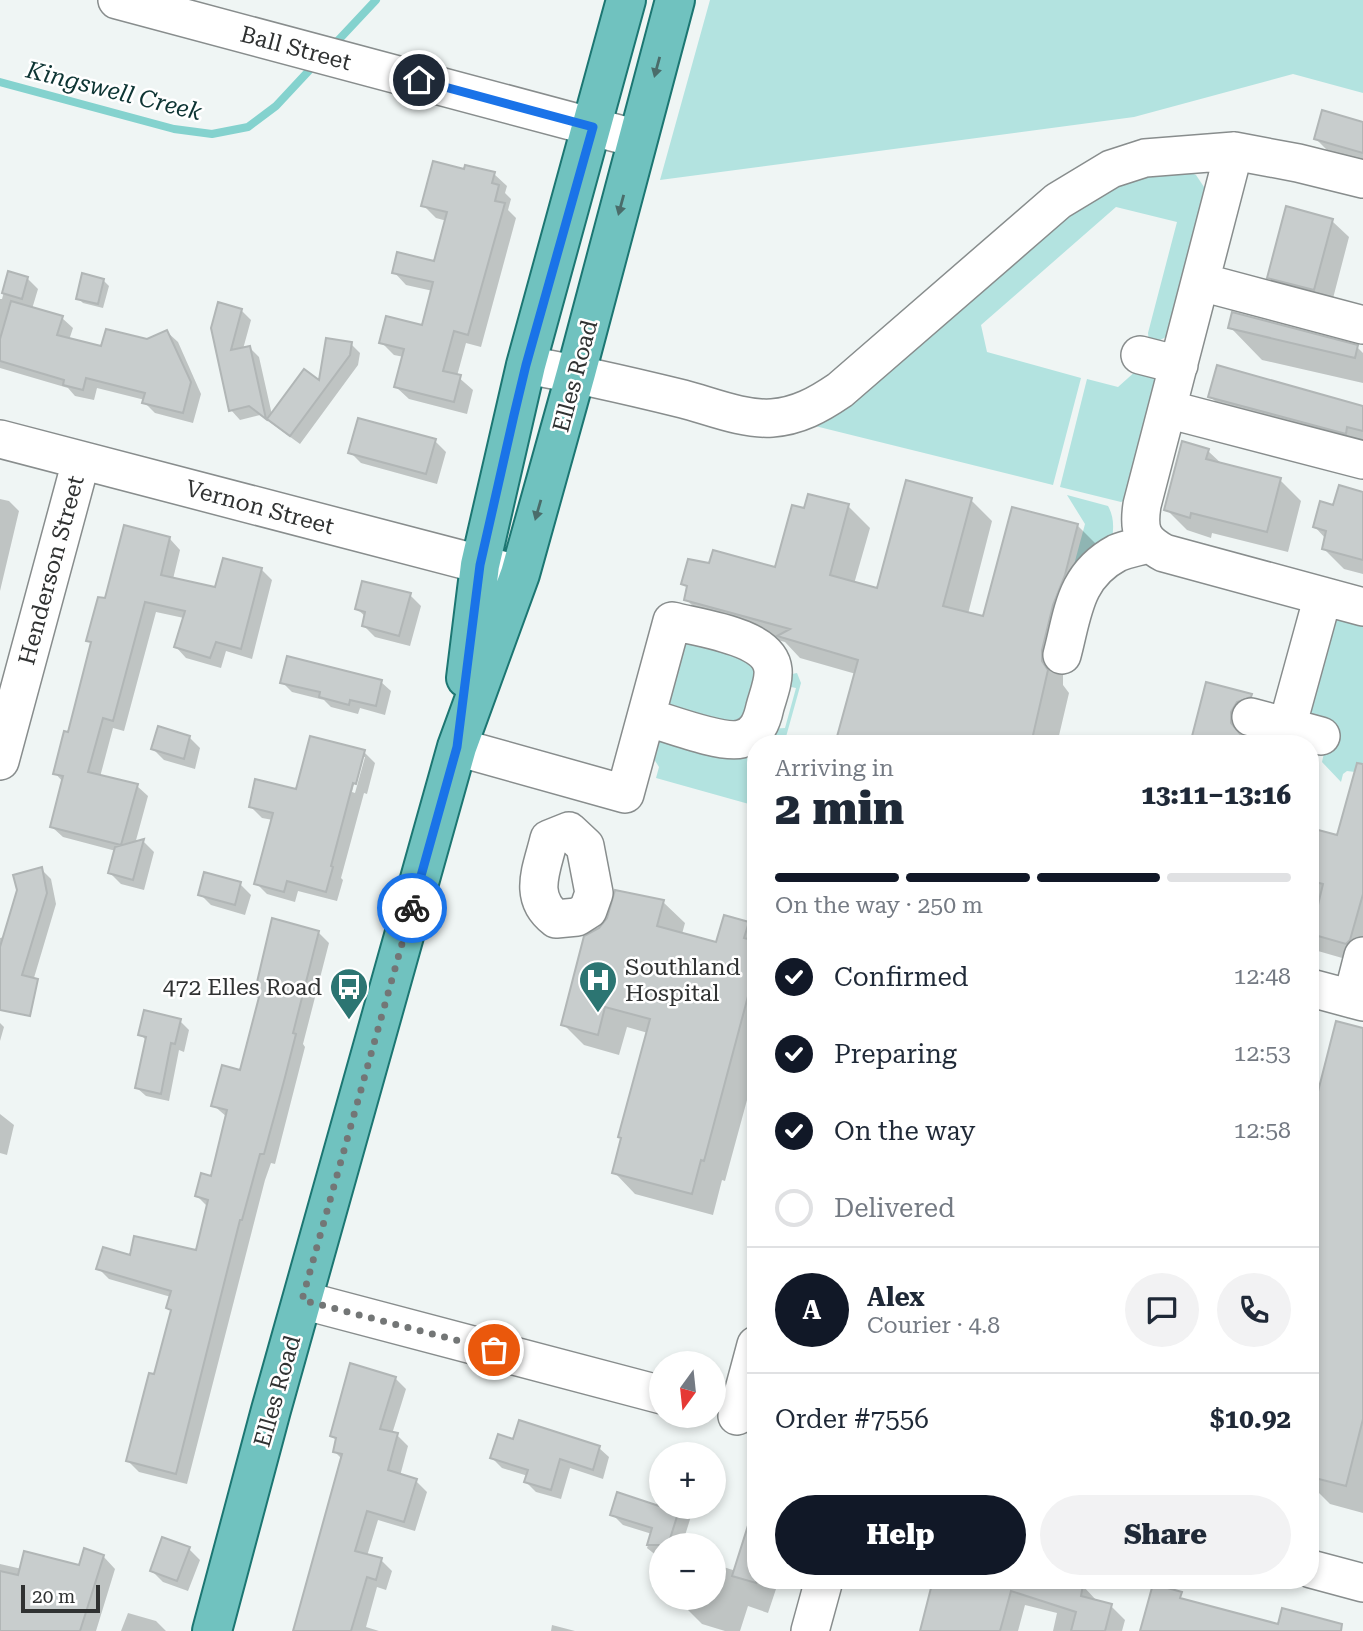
<!DOCTYPE html>
<html lang="en">
<head>
<meta charset="utf-8">
<style>
	:root { --surface:#fff; --page:#f2f2f3; --text:#1f2937; --muted:#747a83; --line:#e0e1e3; --accent:#111827 }
	body { margin:0; font-family:"Roboto Serif",serif; background:var(--page); color:var(--text); height:100vh; display:flex; flex-direction:column; font-size:26px; white-space:nowrap }
	* { box-sizing:border-box; margin:0 }
	p { font-size:23px; color:var(--muted) }
	.icon { flex:none; width:38px; height:38px; fill:none; stroke:currentColor; stroke-width:2; stroke-linecap:round; stroke-linejoin:round }
	.map { position:relative; flex:1; overflow:hidden }
	.side { position:absolute; left:747px; top:735px; width:572px; height:854px; display:flex; flex-direction:column; background:var(--surface); border-radius:28px; box-shadow:0 4px 10px #0003 }
	.side>* { flex:none }
	.needle { width:46px; rotate:195deg }
	.tools { position:absolute; left:649px; top:1351px; display:grid; gap:14px }
	.tools a { display:grid; place-items:center; width:77px; height:77px; border-radius:50%; background:var(--surface); box-shadow:0 4px 10px #0003; font-size:35px }
	.scale { position:absolute; left:21px; bottom:18px; width:79px; box-sizing:border-box; padding-left:7px; border:4px solid #303232; border-top:0; font-size:19px; line-height:24px; white-space:nowrap; color:#303232; -webkit-text-stroke:5px #fff; paint-order:stroke }
	.pin { position:absolute; display:grid; place-items:center; width:60px; height:60px; color:#fff; margin:-30px; border:4px solid #fff; border-radius:50%; box-shadow:0 2px 7px #0007 }
	.courier { position:absolute; display:grid; place-items:center; width:70px; height:70px; margin:-35px; border:5px solid #1a73e8; border-radius:50%; background:#fff; color:#222; box-shadow:0 2px 9px #0007 }
	.headline em { font-style:normal; font-weight:800 }
	.headline div { display:flex; flex-direction:column-reverse }
	.headline { display:flex; align-items:center; justify-content:space-between; height:119px; padding:0 28px }
	h1 { font-size:46px; font-weight:800; line-height:52px }
	.bar { display:grid; grid-template-columns:repeat(4,1fr); gap:10px 7px; align-content:center; height:84px; padding:0 28px }
	.bar i { height:9px; border-radius:5px; background:var(--line) }
	.bar .active { background:var(--accent) }
	.bar p { grid-column:span 4 }
	.line { display:flex; align-items:center; gap:18px; padding:0 28px; border-top:2px solid var(--line) }
	.line div { flex:1 }
	.round { display:grid; place-items:center; flex:none; width:74px; height:74px; border-radius:37px; background:var(--page) }
	ol { padding:0 28px; list-style:none }
	li { display:flex; align-items:center; gap:21px; height:77px }
	li p { margin-inline-start:auto }
	li .icon { padding:7px; border-radius:50%; background:var(--accent); color:#fff; stroke-width:4 }
	li:last-child { color:var(--muted) }
	li i { width:38px; height:38px; border:4px solid var(--line); border-radius:50% }
	.cta { display:flex; gap:14px; margin-top:auto; padding:14px 28px }
	.cta a { flex:1; height:80px; border-radius:42px; background:var(--accent); color:#fff; font-size:28px; font-weight:800; line-height:80px; text-align:center }
	.cta a+a { background:var(--page); color:var(--text) }
	.map>svg:first-child { display:block }
	.green { fill:#b3e3e0 }
	.shadow { fill:#0003; fill-rule:evenodd }
	.lines { fill:none; stroke-linecap:round; stroke-linejoin:round }
	.stream { stroke:#84d2ce; stroke-width:8 }
	.building { fill:#c8cdcd; stroke:#b1b6b6; stroke-width:2 }
	.minor-casing { stroke:#888d8d; stroke-width:40 }
	.major-casing { stroke:#1c7672; stroke-width:42 }
	.minor { stroke:#fff; stroke-width:37 }
	.major { stroke:#70c2bf; stroke-width:38 }
	.oneway { fill:#4a6c6a }
	.done { stroke:#737676; stroke-width:7; stroke-dasharray:0 12.6 }
	.route { stroke:#1a73e8; stroke-width:9 }
	.labels { text-anchor:middle; stroke-width:5; stroke-linejoin:round; paint-order:stroke }
	.street-label { font-size:23px; fill:#303232; stroke:#fff }
	.poi-label { font-size:23px; fill:#303232; stroke:#fff; text-anchor:start }
	.water-label { font-size:24px; font-style:italic; fill:#0d3433; stroke:#fff }
</style>
</head>
<body>
<div class="map">
<svg width="1363" height="1631" viewBox="0 0 1363 1631">
	<rect width="100%" height="100%" fill="#eff5f4"/>
	<path class="green" d="M 710,0 L 1363,0 L 1363,93 L 1293,74 L 1134,117 L 660,180 Z
		M 1187,171 L 1196,175 L 1206,190 L 1170,335 L 1158,341 L 1149,341 L 1148,333 L 1177,222 L 1116,207 L 981,325 L 987,352 L 1081,378 L 1053,485 L 815,426 L 1098,191 L 1137,174 Z
		M 1137,370 L 1152,374 L 1157,381 L 1136,468 L 1131,472 L 1133,477 L 1127,499 L 1121,502 L 1060,487 L 1087,379 L 1118,387 Z
		M 1067,495 L 1108,506 C 1115,518 1114,533 1110,547 L 1061,613 L 1085,524 Z
		M 1336,617 L 1363,622 L 1363,773 L 1347,771 L 1343,774 L 1341,782 L 1322,762 L 1330,726 L 1305,713 Z
		M 680,642 L 740,652 L 757,673 L 742,726 L 666,710 Z
		M 797,673 L 801,683 L 784,744 L 756,744 L 756,806 L 656,778 L 659,767 L 652,756 L 656,737 L 785,728 L 796,688 L 791,687 L 792,674 Z"/>
	<path class="shadow" d="M 1363,124 L 1363,160 L 1327,150 L 1316,139 Z
		M 465,171 L 494,174 L 507,186 L 505,193 L 511,199 L 508,210 L 516,218 L 481,347 L 466,343 L 457,376 L 473,390 L 467,414 L 409,399 L 396,387 L 404,357 L 394,355 L 381,342 L 423,327 L 433,291 L 406,285 L 394,272 L 435,263 L 447,221 L 436,218 L 423,205 Z
		M 1332,221 L 1349,237 L 1331,306 L 1285,294 L 1269,277 Z
		M 9,273 L 27,278 L 38,289 L 32,309 L 62,318 L 73,328 L 69,340 L 103,348 L 147,341 L 167,332 L 178,342 L 201,394 L 193,423 L 155,413 L 144,402 L 145,400 L 97,388 L 94,400 L 75,396 L 68,388 L 0,368 L 0,299 L 2,299 Z
		M 104,281 L 109,286 L 103,308 L 83,303 L 78,298 Z
		M 241,310 L 251,320 L 243,349 L 250,348 L 259,357 L 272,415 L 320,384 L 351,344 L 360,353 L 358,365 L 300,444 L 260,415 L 240,420 L 231,410 L 213,328 Z
		M 1230,327 L 1357,347 L 1363,353 L 1363,383 L 1262,360 Z
		M 1210,396 L 1363,421 L 1363,461 L 1242,429 Z
		M 435,441 L 446,452 L 437,484 L 361,463 L 350,452 Z
		M 1208,451 L 1223,465 L 1280,480 L 1301,501 L 1288,552 L 1212,533 L 1211,538 L 1187,530 L 1166,509 Z
		M 1363,493 L 1363,574 L 1344,569 L 1324,549 L 1326,539 L 1315,527 L 1335,507 Z
		M 0,499 L 9,501 L 19,511 L 0,591 Z
		M 971,500 L 992,521 L 968,614 L 984,619 L 1077,525 L 1099,547 L 1063,673 L 1063,685 L 1069,693 L 1057,744 L 837,744 L 856,674 L 800,658 L 785,642 L 707,621 L 686,599 L 688,589 L 683,583 L 776,569 L 806,510 L 848,506 L 870,528 L 854,584 L 879,590 Z
		M 170,539 L 180,550 L 173,579 L 217,589 L 261,569 L 272,580 L 252,659 L 226,651 L 221,668 L 186,658 L 176,647 L 184,618 L 156,612 L 124,731 L 113,728 L 100,777 L 137,786 L 148,796 L 135,844 L 143,841 L 154,852 L 144,890 L 121,884 L 110,873 L 116,851 L 63,837 L 52,827 L 63,782 L 55,773 L 69,734 L 92,645 L 88,640 L 106,601 Z
		M 410,595 L 421,606 L 410,646 L 375,637 L 364,626 L 366,617 L 357,609 Z
		M 282,682 L 381,682 L 391,691 L 385,715 L 360,708 L 358,714 L 331,707 L 324,700 L 292,692 Z
		M 1207,684 L 1251,696 L 1272,718 L 1252,734 L 1252,744 L 1192,744 Z
		M 189,737 L 200,748 L 195,769 L 164,760 L 153,749 Z
		M 364,752 L 375,763 L 367,794 L 364,793 L 341,878 L 343,880 L 337,901 L 298,891 L 295,902 L 267,894 L 256,883 L 273,820 L 262,818 L 251,807 L 297,791 ZM 361,757 L 365,757 L 355,793 L 352,792 Z
		M 1363,800 L 1363,964 L 1311,949 L 1311,830 L 1338,837 Z
		M 41,869 L 51,879 L 56,904 L 28,998 L 0,982 L 0,938 L 5,937 Z
		M 240,884 L 251,895 L 245,915 L 211,905 L 200,894 Z
		M 663,902 L 685,923 L 682,934 L 718,944 L 748,923 L 756,932 L 756,1067 L 725,1181 L 722,1180 L 713,1215 L 635,1194 L 614,1172 L 648,1033 L 627,1027 L 619,1055 L 584,1045 L 563,1024 Z
		M 318,932 L 329,943 L 303,1044 L 305,1047 L 275,1164 L 271,1163 L 265,1180 L 187,1484 L 139,1472 L 128,1461 L 172,1312 L 168,1308 L 171,1297 L 109,1279 L 98,1268 L 131,1257 L 197,1253 L 208,1207 L 197,1196 L 213,1178 L 227,1117 L 213,1105 L 241,1072 L 260,999 L 256,995 Z
		M 180,1021 L 189,1030 L 184,1052 L 179,1050 L 169,1101 L 146,1096 L 137,1088 L 147,1041 L 140,1034 Z
		M 0,1023 L 4,1027 L 0,1041 Z
		M 1338,1023 L 1363,1029 L 1363,1513 L 1330,1504 L 1311,1485 L 1311,1128 Z
		M 0,1114 L 14,1125 L 7,1155 L 0,1153 Z
		M 395,1378 L 406,1389 L 392,1434 L 397,1435 L 408,1446 L 400,1476 L 416,1481 L 427,1492 L 415,1531 L 378,1520 L 367,1556 L 381,1560 L 392,1571 L 386,1590 L 377,1587 L 366,1627 L 379,1631 L 294,1631 L 342,1459 L 335,1452 L 337,1441 L 332,1436 Z
		M 514,1441 L 599,1448 L 609,1457 L 603,1479 L 570,1468 L 561,1499 L 536,1492 L 526,1482 L 528,1476 L 502,1468 L 492,1458 Z
		M 659,1496 L 662,1497 L 662,1507 L 685,1507 L 692,1513 L 682,1545 L 662,1545 L 662,1560 L 647,1548 L 652,1534 L 623,1525 L 612,1514 L 656,1506 Z
		M 756,1542 L 756,1580 L 779,1580 L 768,1613 L 748,1606 L 740,1631 L 725,1631 L 702,1624 L 685,1607 L 688,1598 L 714,1598 L 714,1564 L 736,1571 Z
		M 189,1549 L 200,1560 L 188,1591 L 163,1582 L 152,1571 Z
		M 103,1556 L 115,1569 L 96,1631 L 0,1631 L 0,1564 L 22,1569 L 80,1567 Z
		M 934,1580 L 1083,1586 L 1097,1601 L 1111,1606 L 1125,1620 L 1122,1631 L 1053,1631 L 1057,1613 L 1025,1605 L 1018,1631 L 922,1631 Z
		M 128,1613 L 156,1621 L 166,1631 L 121,1631 Z
		M 552,1625 L 575,1631 L 551,1631 Z"/>
	<g class="lines">
		<path class="stream" d="M 331,48 L 376,0
			M 0,82 L 174,129 L 212,134 L 248,127 L 276,106 L 317,62"/>
	</g>
	<path class="building" d="M 1322,110 L 1363,122 L 1363,153 L 1314,139 Z
		M 433,161 L 464,169 L 465,165 L 495,172 L 492,183 L 499,185 L 495,201 L 505,203 L 468,335 L 454,331 L 443,371 L 461,375 L 454,402 L 394,387 L 404,349 L 379,343 L 386,316 L 422,325 L 433,282 L 392,273 L 397,252 L 434,261 L 447,212 L 421,206 Z
		M 1286,206 L 1333,219 L 1314,290 L 1267,278 Z
		M 8,271 L 28,277 L 22,299 L 2,293 Z
		M 82,273 L 104,279 L 98,304 L 76,299 Z
		M 11,301 L 63,316 L 57,335 L 101,346 L 106,329 L 147,339 L 167,330 L 191,382 L 183,413 L 142,403 L 145,393 L 86,378 L 83,390 L 63,385 L 64,380 L 0,361 L 0,339 Z
		M 218,302 L 242,309 L 231,350 L 250,346 L 266,419 L 249,406 L 229,411 L 211,328 Z
		M 1232,312 L 1358,345 L 1355,358 L 1228,328 Z
		M 326,338 L 352,342 L 350,355 L 290,436 L 267,419 L 304,369 L 319,380 Z
		M 1217,365 L 1363,406 L 1363,431 L 1347,427 L 1346,434 L 1208,397 Z
		M 358,418 L 436,439 L 426,474 L 348,453 Z
		M 1182,441 L 1209,449 L 1206,459 L 1281,478 L 1267,532 L 1191,513 L 1190,518 L 1164,510 Z
		M 906,480 L 972,498 L 943,606 L 983,616 L 1012,507 L 1078,524 L 1065,575 L 1053,605 L 1042,650 L 1042,661 L 1048,670 L 1031,744 L 835,744 L 858,660 L 777,636 L 790,629 L 684,600 L 687,586 L 681,584 L 688,559 L 709,563 L 713,550 L 775,567 L 792,505 L 804,508 L 808,494 L 849,504 L 830,575 L 877,588 Z
		M 1339,485 L 1363,492 L 1363,560 L 1322,549 L 1326,531 L 1313,527 L 1320,501 L 1333,505 Z
		M 124,525 L 170,537 L 161,575 L 215,587 L 223,558 L 262,568 L 241,649 L 216,642 L 210,658 L 174,647 L 185,611 L 145,602 L 113,721 L 103,718 L 88,772 L 138,784 L 121,845 L 50,827 L 63,776 L 53,774 L 64,731 L 68,732 L 91,642 L 86,641 L 98,597 L 105,598 Z
		M 362,581 L 411,593 L 399,636 L 362,626 L 365,612 L 355,609 Z
		M 287,656 L 382,680 L 376,706 L 350,700 L 349,705 L 319,697 L 320,692 L 280,683 Z
		M 1206,682 L 1252,694 L 1251,697 L 1237,702 L 1231,712 L 1231,723 L 1241,735 L 1238,744 L 1190,744 Z
		M 158,726 L 190,736 L 184,759 L 151,749 Z
		M 310,736 L 365,750 L 356,784 L 353,783 L 331,866 L 333,867 L 326,892 L 287,881 L 284,892 L 254,884 L 273,813 L 249,807 L 255,779 L 296,789 Z
		M 1357,763 L 1363,764 L 1363,894 L 1350,940 L 1346,944 L 1311,934 L 1323,884 L 1311,881 L 1311,828 L 1337,835 Z
		M 144,839 L 133,880 L 108,873 L 115,847 Z
		M 42,867 L 47,893 L 22,975 L 38,979 L 30,1016 L 0,1010 L 0,947 L 17,890 L 13,875 Z
		M 204,872 L 241,882 L 235,905 L 198,895 Z
		M 615,890 L 664,900 L 657,926 L 716,942 L 724,915 L 749,922 L 744,938 L 756,941 L 751,969 L 755,970 L 704,1161 L 701,1160 L 692,1194 L 612,1173 L 621,1138 L 618,1137 L 650,1019 L 605,1007 L 598,1035 L 561,1025 L 584,936 L 599,928 L 607,918 Z
		M 272,918 L 319,931 L 293,1033 L 296,1034 L 284,1081 L 264,1154 L 260,1154 L 242,1220 L 240,1220 L 176,1474 L 126,1461 L 149,1373 L 154,1374 L 171,1310 L 166,1308 L 171,1291 L 96,1269 L 103,1247 L 130,1255 L 134,1236 L 196,1250 L 208,1200 L 195,1196 L 201,1173 L 211,1176 L 227,1110 L 211,1106 L 222,1065 L 240,1070 L 259,997 L 254,995 Z
		M 144,1010 L 181,1019 L 175,1044 L 171,1043 L 161,1094 L 135,1088 L 146,1037 L 138,1035 Z
		M 1336,1021 L 1363,1028 L 1363,1419 L 1346,1486 L 1311,1477 L 1311,1141 L 1316,1120 L 1311,1119 Z
		M 350,1363 L 396,1377 L 380,1429 L 398,1433 L 388,1470 L 417,1479 L 404,1522 L 367,1511 L 355,1551 L 382,1558 L 376,1580 L 367,1577 L 351,1631 L 293,1631 L 342,1454 L 333,1452 L 336,1438 L 330,1436 Z
		M 519,1420 L 600,1446 L 593,1470 L 560,1459 L 551,1490 L 524,1482 L 528,1470 L 490,1458 L 498,1434 L 513,1439 Z
		M 617,1492 L 662,1507 L 680,1507 L 668,1545 L 647,1545 L 652,1528 L 610,1515 Z
		M 751,1516 L 756,1517 L 756,1583 L 732,1576 Z
		M 162,1537 L 190,1547 L 177,1581 L 150,1571 Z
		M 84,1548 L 104,1555 L 80,1631 L 0,1631 L 0,1571 L 18,1575 L 24,1551 L 79,1565 Z
		M 933,1580 L 1066,1580 L 1083,1585 L 1081,1596 L 1112,1604 L 1105,1631 L 1071,1631 L 1076,1612 L 1011,1591 L 1000,1631 L 920,1631 Z
		M 1153,1584 L 1182,1592 L 1180,1598 L 1278,1624 L 1282,1608 L 1342,1624 L 1341,1631 L 1140,1631 Z"/>
	<g class="lines">
		<defs>
			<path id="minor" d="M 117,0 L 638,139
				M 1234,151 L 1142,505 C 1138,531 1142,541 1164,553 L 1363,607
				M 1201,282 L 1363,325
				M 1140,355 L 1179,365
				M 526,365 C 579,374 630,386 683,399 C 710,406 743,420 772,418 C 798,416 818,405 840,390 L 1058,201 L 1111,169 L 1145,158 L 1234,151 L 1298,163 L 1363,179
				M 1167,409 L 1363,460
				M 0,439 L 510,572
				M 1062,655 C 1073,614 1074,576 1117,553 C 1126,549 1138,547 1148,544
				M 1251,717 L 1321,736
				M 1287,727 L 1323,596
				M 457,747 L 625,794 L 672,621 C 699,628 770,636 773,670 C 774,681 768,696 765,707 C 762,721 757,735 741,739 C 721,744 668,723 646,717
				M 0,761 L 81,461
				M 569,831 L 585,846 L 594,893 L 588,910 L 577,917 L 556,919 C 527,897 542,869 549,839 Z
				M 1311,988 L 1363,1002
				M 1352,999 L 1363,956
				M 302,1300 L 662,1395
				M 737,1416 L 756,1345
				M 1311,1569 L 1363,1583
				M 810,1631 L 824,1580"/>
			<path id="major" d="M 466,678 L 480,565 L 526,365 L 626,0
				M 212,1631 L 271,1410 L 457,747 L 520,574 L 576,373 L 675,0"/>
		</defs>
		<use href="#minor" class="minor-casing"/>
		<use href="#major" class="major-casing"/>
		<use href="#minor" class="minor"/>
		<use href="#major" class="major"/>
	</g>
	<defs><path id="oneway-solid" d="M-6-.8H1V-3.2L6.5 0L1 3.2V.8H-6Z" transform="scale(1.75)"/></defs>
	<g class="oneway">
		<use href="#oneway-solid" transform="translate(657 67) rotate(105)"/>
		<use href="#oneway-solid" transform="translate(621 205) rotate(105)"/>
		<use href="#oneway-solid" transform="translate(538 510) rotate(106)"/>
	</g>
	<g class="lines">
		<path class="done" d="M 412,908 L 302,1300 L 494,1350"/>
		<path class="route" d="M 412,908 L 457,747 L 480,565 L 514,415 L 526,365 L 593,127 L 419,80"/>
	</g>
	<defs>
		<symbol id="hospital-pin" viewBox="-11 -11 22 30"><path d="M0 17L-7.5 6A9.5 9.5 0 1 1 7.5 6Z" fill="#2c7572" stroke="#fff"/><path d="M-5-5h3v3.5h4V-5h3V5h-3V1.5h-4V5h-3Z" fill="#fff"/></symbol>
		<symbol id="bus-pin" viewBox="-11 -11 22 30"><path d="M0 17L-7.5 6A9.5 9.5 0 1 1 7.5 6Z" fill="#2c7572" stroke="#fff"/><path d="M-5-6H5V4H4V6H2V4H-2V6H-4V4H-5ZM-3.5-4V0h7V-4ZM-3.5 1.2v1.5H-2V1.2ZM2 1.2v1.5H3.5V1.2Z" fill="#fff"/></symbol>
	</defs>
	<g fill-rule="evenodd">
		<use href="#hospital-pin" x="576" y="958" width="44" height="60"/>
		<use href="#bus-pin" x="327" y="965" width="44" height="60"/>
	</g>
	<g class="labels">
		<g class="street-label">
			<text transform="translate(296 48) rotate(15)" y="8">Ball Street</text>
			<text transform="translate(575 376) rotate(-75)" y="8">Elles Road</text>
			<text transform="translate(260 507) rotate(15)" y="8">Vernon Street</text>
			<text transform="translate(51 570) rotate(-75)" y="8">Henderson Street</text>
			<text transform="translate(277 1391) rotate(-74)" y="8">Elles Road</text>
		</g>
		<g class="poi-label">
			<text x="625" y="975">Southland<tspan x="625" dy="26">Hospital</tspan></text>
			<text x="322" y="995" text-anchor="end">472 Elles Road</text>
		</g>
		<g class="water-label">
			<text transform="translate(114 91) rotate(14)" y="8">Kingswell Creek</text>
		</g>
	</g>
</svg>
<div class="tools">
<a><svg class="needle" viewBox="-14 -14 28 28"><path d="M0-13l5 13h-10z" fill="#e53935"/><path d="M0 13l5-13h-10z" fill="#747a83"/></svg></a>
<a>+</a>
<a>−</a>
</div>
<div class="scale">20 m</div>
<div class="pin" style="left:494px;top:1350px;background:#ea580c"><svg class="icon" aria-label="bag" viewBox="0 0 24 24"><path d="M5 8h14l-1 12H6zM9 8a3 3 0 0 1 6 0"/></svg></div>
<div class="pin" style="left:419px;top:80px;background:#1f2937"><svg class="icon" aria-label="home" viewBox="0 0 24 24"><path d="M3 11l9-7 9 7M6 9v11h12V9"/></svg></div>
<div class="courier" style="left:412px;top:908px"><svg class="icon" aria-label="bike" viewBox="0 0 24 24"><circle cx="6" cy="16" r="4"/><circle cx="18" cy="16" r="4"/><path d="M6 16l4-8h5l3 8M10 8l3 8H6M13 5h3"/></svg></div>
<section class="side">
<div class="headline"><div><h1>2 min</h1><p>Arriving in</p></div><em>13:11–13:16</em></div>
<div class="bar"><i class="active"></i><i class="active"></i><i class="active"></i><i></i><p>On the way · 250 m</p></div>
<ol>
<li><svg class="icon" aria-label="check" viewBox="0 0 24 24"><path d="M5 12l5 5 9-10"/></svg>Confirmed<p>12:48</p></li>
<li><svg class="icon" aria-label="check" viewBox="0 0 24 24"><path d="M5 12l5 5 9-10"/></svg>Preparing<p>12:53</p></li>
<li><svg class="icon" aria-label="check" viewBox="0 0 24 24"><path d="M5 12l5 5 9-10"/></svg>On the way<p>12:58</p></li>
<li><i></i>Delivered</li>
</ol>
<div class="line" style="height:126px"><b class="round" style="background:var(--accent);color:#fff">A</b><div><b>Alex</b><p>Courier · 4.8</p></div><a class="round"><svg class="icon" aria-label="chat" viewBox="0 0 24 24"><path d="M4 5h16v11H9l-5 4z"/></svg></a><a class="round"><svg class="icon" aria-label="phone" viewBox="0 0 24 24"><path d="M5 4h4l2 5-3 2q2 4 5 5l2-3 5 2v4C11 20 4 13 5 4z"/></svg></a></div>
<div class="line" style="height:91px"><div>Order #7556</div><b>$10.92</b></div>
<div class="cta"><a>Help</a><a>Share</a></div>
</section>
</div>
</body>
</html>
